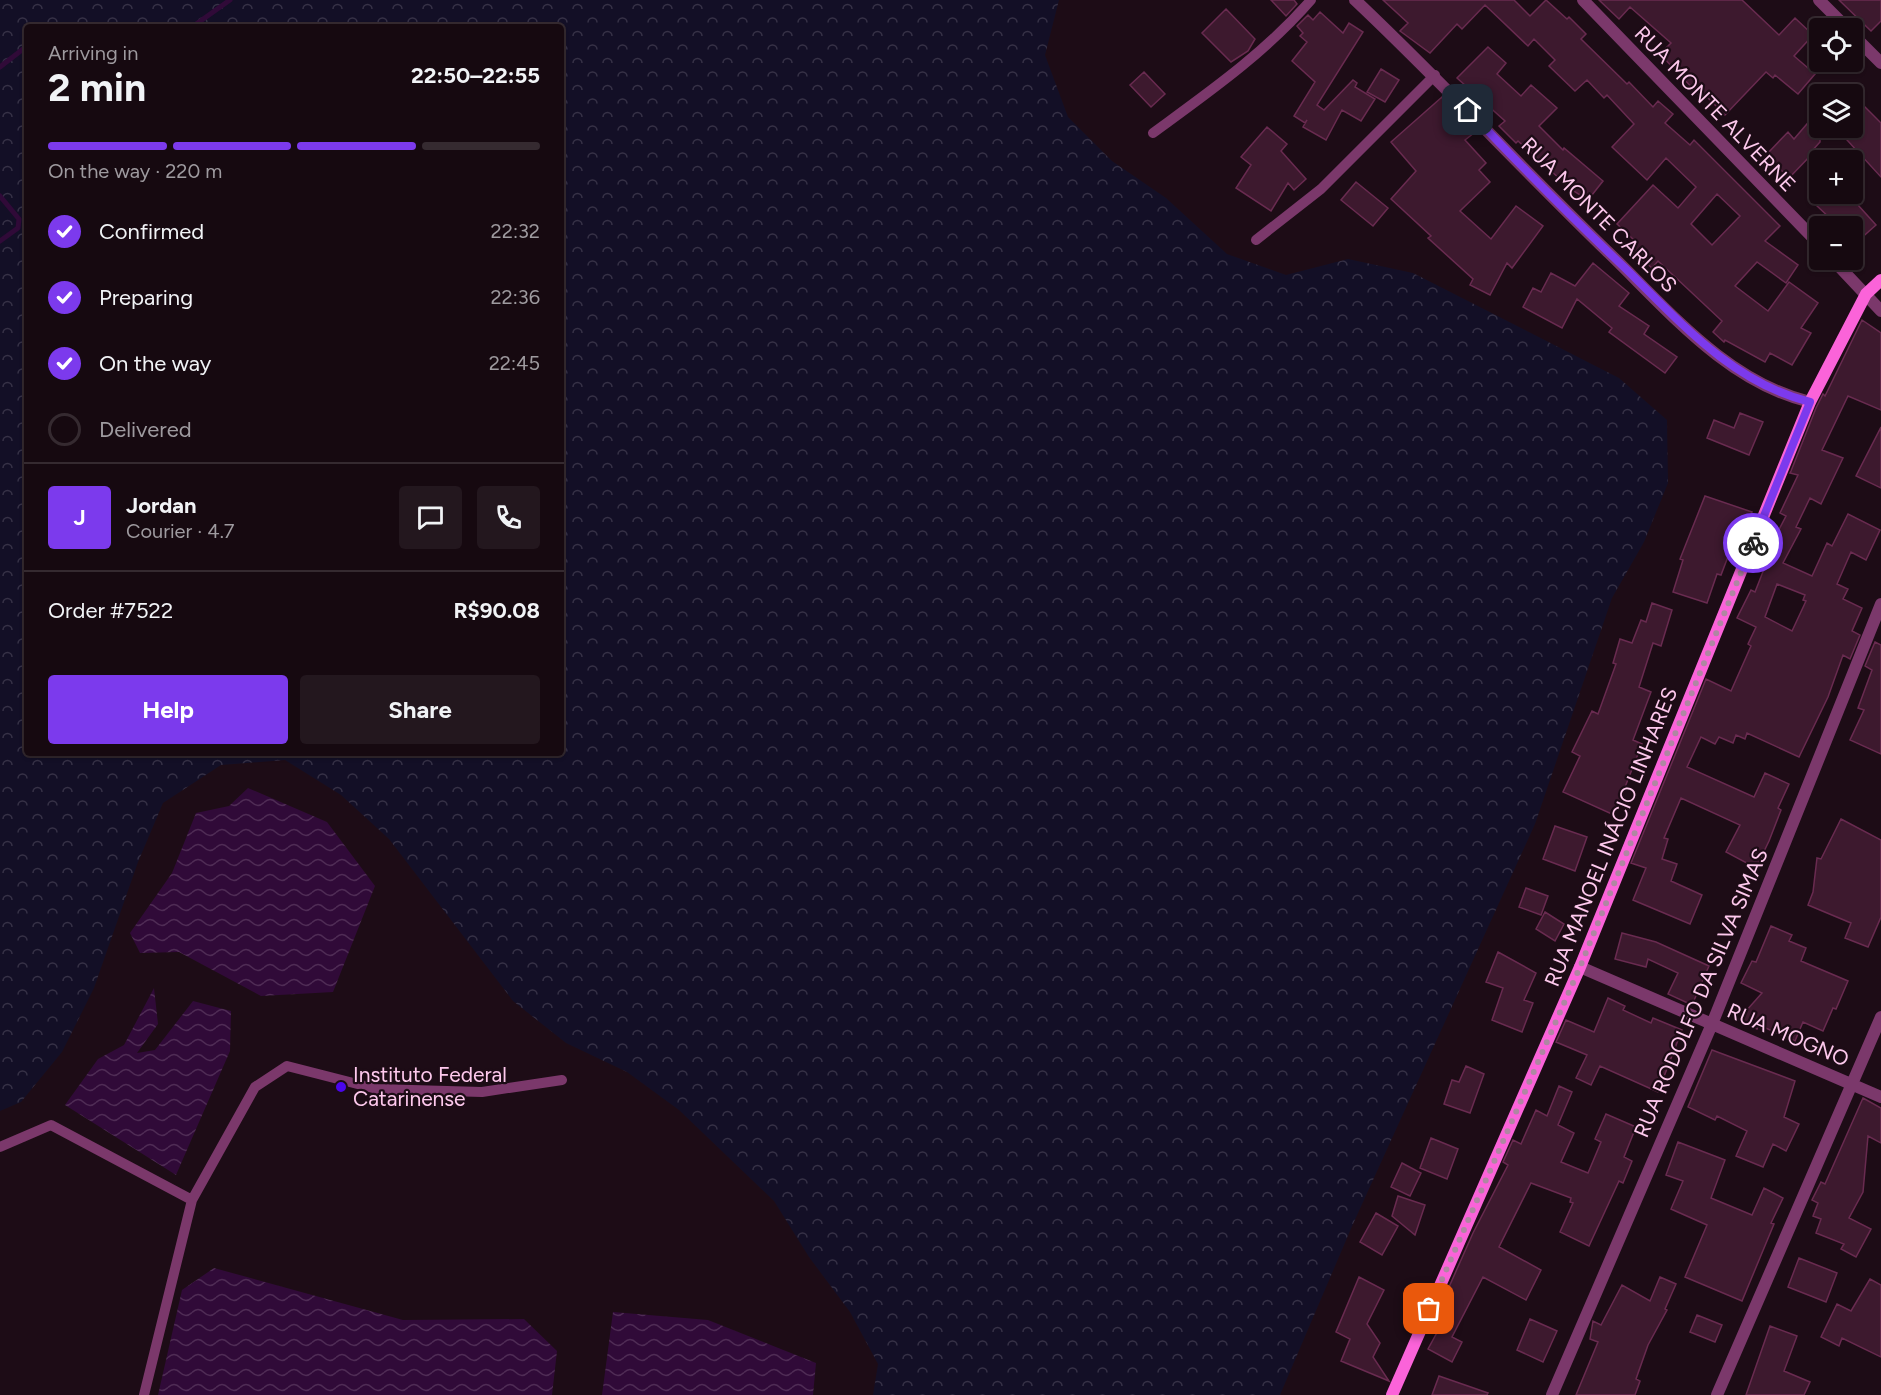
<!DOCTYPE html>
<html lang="en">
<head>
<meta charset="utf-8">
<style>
	:root { --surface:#160910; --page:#23171e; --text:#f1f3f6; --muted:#9e9a9f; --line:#352a30; --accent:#7c3aed }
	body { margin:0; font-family:Figtree,sans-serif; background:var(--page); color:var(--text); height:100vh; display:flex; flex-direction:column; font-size:22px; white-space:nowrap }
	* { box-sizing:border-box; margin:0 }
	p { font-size:20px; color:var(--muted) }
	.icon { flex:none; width:33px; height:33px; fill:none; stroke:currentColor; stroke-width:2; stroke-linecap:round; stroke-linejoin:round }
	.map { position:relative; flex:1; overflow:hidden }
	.sheet { position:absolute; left:24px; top:24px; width:540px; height:732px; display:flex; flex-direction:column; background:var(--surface); border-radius:6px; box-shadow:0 2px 4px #0004,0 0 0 2px var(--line) }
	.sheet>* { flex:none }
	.tools { position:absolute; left:1809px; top:18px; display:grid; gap:12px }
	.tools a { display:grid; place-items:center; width:54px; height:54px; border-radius:6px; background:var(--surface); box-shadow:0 2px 4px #0004,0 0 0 2px var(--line); font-size:30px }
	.pin { position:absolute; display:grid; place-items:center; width:51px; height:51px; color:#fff; margin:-26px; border-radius:12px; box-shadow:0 3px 9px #0006 }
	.courier { position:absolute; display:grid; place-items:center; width:60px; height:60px; margin:-30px; border:4px solid #7c3aed; border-radius:50%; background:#fff; color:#222; box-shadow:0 2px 8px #0007 }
	.summary em { font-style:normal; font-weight:700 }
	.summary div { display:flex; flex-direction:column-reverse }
	.summary { display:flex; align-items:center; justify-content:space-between; height:102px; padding:0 24px }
	h1 { font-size:39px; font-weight:700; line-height:45px }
	.bar { display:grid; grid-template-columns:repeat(4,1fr); gap:9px 6px; align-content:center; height:72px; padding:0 24px }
	.bar i { height:8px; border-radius:4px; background:var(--line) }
	.bar .selected { background:var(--accent) }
	.bar p { grid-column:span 4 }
	.line { display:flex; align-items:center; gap:15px; padding:0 24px; border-top:2px solid var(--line) }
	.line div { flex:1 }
	.round { display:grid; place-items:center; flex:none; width:63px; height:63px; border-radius:6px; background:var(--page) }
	ol { padding:0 24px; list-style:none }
	li { display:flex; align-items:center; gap:18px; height:66px }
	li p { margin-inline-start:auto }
	li .icon { padding:6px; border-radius:50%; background:var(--accent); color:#fff; stroke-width:4 }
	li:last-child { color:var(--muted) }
	li i { width:33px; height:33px; border:3px solid var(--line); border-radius:50% }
	.button { display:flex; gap:12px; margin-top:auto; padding:12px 24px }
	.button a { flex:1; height:69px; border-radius:6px; background:var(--accent); color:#fff; font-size:24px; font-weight:700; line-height:69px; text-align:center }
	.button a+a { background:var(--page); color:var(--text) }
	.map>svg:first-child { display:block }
	.forest { fill:url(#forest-crowns); fill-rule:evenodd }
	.water { fill:url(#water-waves) }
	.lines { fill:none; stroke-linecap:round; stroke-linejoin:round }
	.stream { stroke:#300a38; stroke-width:5 }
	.building { fill:#3d192e; stroke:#692b50; stroke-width:1.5; fill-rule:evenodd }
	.service { stroke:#7b386b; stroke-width:10 }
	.minor { stroke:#7b386b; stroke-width:12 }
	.secondary { stroke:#fb63d9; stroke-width:12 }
	.done { stroke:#af87a2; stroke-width:6; stroke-dasharray:0 10.8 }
	.route { stroke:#7c3aed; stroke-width:8 }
	.poi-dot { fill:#4b06ed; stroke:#1d0c16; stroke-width:2 }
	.labels { text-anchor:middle; stroke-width:4.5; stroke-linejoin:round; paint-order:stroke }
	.street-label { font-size:21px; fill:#fec9ed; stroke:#1d0c16 }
	.poi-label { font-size:21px; fill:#fec9ed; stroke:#1d0c16; text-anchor:start }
</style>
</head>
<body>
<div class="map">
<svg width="1881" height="1395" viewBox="0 0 1881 1395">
	<defs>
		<pattern id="forest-crowns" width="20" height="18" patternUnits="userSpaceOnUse" patternTransform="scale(1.5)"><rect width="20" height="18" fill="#130f26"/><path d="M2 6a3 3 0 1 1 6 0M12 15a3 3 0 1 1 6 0" fill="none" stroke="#363146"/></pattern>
		<pattern id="water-waves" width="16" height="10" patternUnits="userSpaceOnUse" patternTransform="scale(1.5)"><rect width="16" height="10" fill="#300a38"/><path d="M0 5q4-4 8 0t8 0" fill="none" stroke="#4f2c55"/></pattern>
	</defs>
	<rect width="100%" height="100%" fill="#1d0c16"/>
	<path class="forest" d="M 0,0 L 1059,0 L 1045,55 L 1068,117 L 1112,161 L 1166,198 L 1227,254 L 1286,275 L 1348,259 L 1413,273 L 1619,378 L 1667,420 L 1668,483 L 1644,542 L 1612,598 L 1535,824 L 1353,1224 L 1280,1395 L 873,1395 L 878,1364 L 850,1312 L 809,1257 L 774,1201 L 679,1110 L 627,1072 L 566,1043 L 513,1001 L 389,839 L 341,795 L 285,760 L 221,765 L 163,803 L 138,862 L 94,988 L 62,1052 L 21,1102 L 0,1111 ZM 27,27 L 561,27 L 561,753 L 27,753 Z"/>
	<path class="water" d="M 248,788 L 327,822 L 375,886 L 333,992 L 261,996 L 179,952 L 140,953 L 130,933 L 172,873 L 196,813 L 229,806 Z
		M 154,988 L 158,1024 L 137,1053 L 155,1050 L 193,1001 L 231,1011 L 230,1051 L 176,1175 L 65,1105 L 98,1059 L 124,1045 Z
		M 214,1268 L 403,1320 L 524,1319 L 557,1351 L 552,1395 L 158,1395 L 182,1290 Z
		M 613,1312 L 708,1320 L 816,1363 L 813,1395 L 602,1395 Z"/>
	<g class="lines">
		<path class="stream" d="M 192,27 L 230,0
			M 0,67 L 27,46
			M 0,196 L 19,219 L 18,228 L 0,241"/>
	</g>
	<path class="building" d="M 1271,0 L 1294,0 L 1297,4 L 1286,16 Z
		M 1383,0 L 1514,0 L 1530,16 L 1546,0 L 1567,19 L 1569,17 L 1586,34 L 1581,39 L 1627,84 L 1629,82 L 1653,107 L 1658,101 L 1673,114 L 1665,123 L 1690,145 L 1694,140 L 1780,226 L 1765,241 L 1798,265 L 1786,283 L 1757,262 L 1735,286 L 1768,311 L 1789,282 L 1818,303 L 1801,328 L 1811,333 L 1792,365 L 1770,353 L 1765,362 L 1725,340 L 1724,342 L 1713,332 L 1722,321 L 1658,261 L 1652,268 L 1629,248 L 1635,241 L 1617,224 L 1653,185 L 1678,208 L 1696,187 L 1666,158 L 1647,180 L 1612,147 L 1634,124 L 1607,95 L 1604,98 L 1587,80 L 1575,91 L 1549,66 L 1555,60 L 1534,39 L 1528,46 L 1485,5 L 1462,29 L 1457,24 L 1430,53 L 1400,31 L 1408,23 ZM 1717,194 L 1740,216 L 1712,245 L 1691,224 Z
		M 1599,0 L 1742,0 L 1779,35 L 1795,18 L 1813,35 L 1794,56 L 1815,74 L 1798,94 L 1775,75 L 1773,78 L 1766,72 L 1725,115 L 1704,94 L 1701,97 L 1660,54 L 1671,43 L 1630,7 L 1619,19 Z
		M 1839,0 L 1881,0 L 1881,21 L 1871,31 Z
		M 1226,9 L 1255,39 L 1248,51 L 1231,62 L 1202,33 Z
		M 1320,12 L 1343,33 L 1349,23 L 1363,32 L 1317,105 L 1324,110 L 1353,80 L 1357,83 L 1355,87 L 1375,99 L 1361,121 L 1342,110 L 1326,140 L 1303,127 L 1307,120 L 1305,123 L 1294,116 L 1315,82 L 1292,61 L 1307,42 L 1300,36 L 1303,33 L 1297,26 L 1308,15 L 1313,20 Z
		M 1488,47 L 1506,63 L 1497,74 L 1521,96 L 1531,85 L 1557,108 L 1539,126 L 1563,150 L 1564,148 L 1603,181 L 1588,200 L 1572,190 L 1518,141 L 1516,143 L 1499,126 L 1505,121 L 1457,78 Z
		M 1381,69 L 1399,80 L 1385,102 L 1367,92 Z
		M 1144,72 L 1165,94 L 1151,107 L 1130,85 Z
		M 1852,94 L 1881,123 L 1881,177 L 1836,128 L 1852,128 Z
		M 1442,97 L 1474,133 L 1465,140 L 1486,163 L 1479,170 L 1490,182 L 1460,211 L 1491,239 L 1516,206 L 1543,226 L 1512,268 L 1507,263 L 1490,295 L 1470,285 L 1473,279 L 1428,238 L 1431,236 L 1391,199 L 1416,171 L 1391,142 Z
		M 1812,118 L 1820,125 L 1820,142 L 1810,153 L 1811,155 L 1789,178 L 1766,155 L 1788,132 L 1794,139 Z
		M 1267,127 L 1287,144 L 1281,151 L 1306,179 L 1294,190 L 1288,183 L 1271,211 L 1236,188 L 1251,165 L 1241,157 Z
		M 1356,182 L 1388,208 L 1373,226 L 1341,200 Z
		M 1827,194 L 1848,194 L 1876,225 L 1858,241 L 1852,235 L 1852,226 L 1845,226 L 1836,216 L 1832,220 L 1816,205 Z
		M 1593,263 L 1629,293 L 1619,306 L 1649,326 L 1644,334 L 1677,357 L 1665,373 L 1609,332 L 1612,328 L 1577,299 L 1562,328 L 1523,307 L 1533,288 L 1541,292 L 1551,273 L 1575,286 Z
		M 1862,320 L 1881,333 L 1881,410 L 1848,396 L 1822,450 L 1843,458 L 1821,504 L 1810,498 L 1796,527 L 1801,529 L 1783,563 L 1812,576 L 1827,543 L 1832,546 L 1848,514 L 1880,530 L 1866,560 L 1851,552 L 1837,584 L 1848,589 L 1843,599 L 1862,608 L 1852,631 L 1860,635 L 1850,659 L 1843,655 L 1828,697 L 1799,757 L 1747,733 L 1745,739 L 1736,735 L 1733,743 L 1719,737 L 1715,744 L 1701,737 L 1687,767 L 1754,797 L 1765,773 L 1789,784 L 1778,808 L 1781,810 L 1769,841 L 1756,868 L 1726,852 L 1740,825 L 1681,798 L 1664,838 L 1668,839 L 1662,859 L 1677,864 L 1671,881 L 1702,895 L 1690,924 L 1633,900 L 1646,868 L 1631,863 L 1706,679 L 1731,691 L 1751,646 L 1748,644 L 1756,627 L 1737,618 L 1751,590 L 1755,592 L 1773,546 L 1771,545 L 1786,516 L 1780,513 L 1798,475 L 1790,473 L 1791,471 L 1816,408 L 1823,394 L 1825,396 ZM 1777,584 L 1805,595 L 1803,600 L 1806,601 L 1792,631 L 1765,617 Z
		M 1740,413 L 1763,422 L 1749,455 L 1707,438 L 1714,420 L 1734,428 Z
		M 1881,427 L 1881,488 L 1856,476 Z
		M 1705,496 L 1752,512 L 1742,535 L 1737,533 L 1721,575 L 1717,574 L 1707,603 L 1673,592 L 1683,560 L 1680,559 Z
		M 1652,603 L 1672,610 L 1661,646 L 1653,643 L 1639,687 L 1651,692 L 1633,740 L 1642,744 L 1614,815 L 1563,792 L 1580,756 L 1572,752 L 1592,711 L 1598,714 L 1616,664 L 1613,663 L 1620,639 L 1632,643 L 1641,620 L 1646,622 Z
		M 1875,642 L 1881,645 L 1881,754 L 1850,740 L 1864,710 L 1858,708 L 1872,670 L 1865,666 Z
		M 1841,819 L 1881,840 L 1881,917 L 1868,947 L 1845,938 L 1851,923 L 1808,905 L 1813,892 L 1817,858 L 1821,859 Z
		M 1555,826 L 1587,837 L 1575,871 L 1543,859 Z
		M 1526,888 L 1548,896 L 1541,915 L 1519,907 Z
		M 1545,912 L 1564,924 L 1555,941 L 1536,929 Z
		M 1771,926 L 1792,935 L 1789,941 L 1806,948 L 1801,961 L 1848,981 L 1836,1009 L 1833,1008 L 1823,1031 L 1803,1022 L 1795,1041 L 1759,1025 L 1757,1029 L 1738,1020 L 1762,993 L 1741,983 L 1752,961 L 1756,962 Z
		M 1622,933 L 1656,942 L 1709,966 L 1692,1005 L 1668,994 L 1678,973 L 1648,959 L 1646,967 L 1615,959 Z
		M 1498,952 L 1536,973 L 1524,1000 L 1533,1003 L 1522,1032 L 1492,1020 L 1503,988 L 1486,982 Z
		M 1608,998 L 1625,1006 L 1623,1010 L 1651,1023 L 1653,1018 L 1682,1030 L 1658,1092 L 1600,1066 L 1591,1085 L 1576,1078 L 1587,1055 L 1556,1042 L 1566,1020 L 1594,1032 Z
		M 1712,1050 L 1795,1081 L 1784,1117 L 1799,1124 L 1786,1151 L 1773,1144 L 1763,1167 L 1736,1156 L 1747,1131 L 1717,1116 L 1715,1120 L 1688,1107 Z
		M 1466,1066 L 1484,1074 L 1470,1113 L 1444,1104 L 1452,1080 L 1459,1082 Z
		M 1559,1086 L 1572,1092 L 1558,1125 L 1574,1133 L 1561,1162 L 1588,1173 L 1601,1142 L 1595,1139 L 1606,1114 L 1636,1127 L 1624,1157 L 1632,1161 L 1623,1183 L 1619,1181 L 1589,1246 L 1560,1232 L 1573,1203 L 1570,1202 L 1571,1198 L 1531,1183 L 1499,1247 L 1541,1270 L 1526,1300 L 1483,1277 L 1452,1337 L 1462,1342 L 1452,1362 L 1428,1349 L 1440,1327 L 1433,1323 L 1473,1233 L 1508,1165 L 1503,1162 L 1513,1140 L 1521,1144 L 1536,1110 L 1547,1116 Z
		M 1863,1098 L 1881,1108 L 1881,1143 L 1868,1136 L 1863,1192 L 1849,1218 L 1871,1229 L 1856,1257 L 1841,1249 L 1844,1244 L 1816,1233 L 1821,1219 L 1813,1216 L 1818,1203 L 1812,1200 L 1821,1182 L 1825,1184 Z
		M 1431,1138 L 1458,1149 L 1447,1179 L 1420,1168 Z
		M 1678,1142 L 1725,1160 L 1711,1198 L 1752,1215 L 1764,1188 L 1783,1198 L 1771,1223 L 1774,1224 L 1742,1301 L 1685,1277 L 1707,1225 L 1671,1209 L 1683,1181 L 1666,1175 Z
		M 1402,1163 L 1421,1173 L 1410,1196 L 1391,1187 Z
		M 1398,1196 L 1425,1205 L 1415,1235 L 1392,1216 Z
		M 1376,1213 L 1398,1226 L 1382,1255 L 1360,1242 Z
		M 1799,1258 L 1837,1273 L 1826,1302 L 1788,1287 Z
		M 1359,1277 L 1384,1290 L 1367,1324 L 1380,1343 L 1373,1357 L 1389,1381 L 1341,1361 L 1350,1339 L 1336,1332 Z
		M 1660,1277 L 1676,1284 L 1665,1309 L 1667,1310 L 1648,1345 L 1636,1379 L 1640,1381 L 1635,1395 L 1576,1395 L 1598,1342 L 1590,1339 L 1593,1321 L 1601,1325 L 1622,1285 L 1650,1301 Z
		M 1870,1279 L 1881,1285 L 1881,1357 L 1842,1338 L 1839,1346 L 1821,1337 L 1837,1304 L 1851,1311 Z
		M 1697,1315 L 1722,1325 L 1715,1342 L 1690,1332 Z
		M 1530,1319 L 1557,1331 L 1543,1362 L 1517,1350 Z
		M 1770,1326 L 1797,1336 L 1784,1371 L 1810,1382 L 1804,1395 L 1746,1395 Z
		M 1439,1376 L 1488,1393 L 1487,1395 L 1432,1395 Z"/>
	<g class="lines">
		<path class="service" d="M 1153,133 C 1209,92 1265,53 1311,0
			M 1256,240 L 1321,189 L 1435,75
			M 0,1147 L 51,1125 L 192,1200
			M 144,1395 L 192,1200 L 255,1087 L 287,1066 L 377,1089 L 482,1092 L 562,1080"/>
		<path class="minor" d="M 1355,0 C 1442,82 1523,170 1609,253 C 1669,311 1727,382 1810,402
			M 1583,0 L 1820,245
			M 1819,0 L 1847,28
			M 1852,34 L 1881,63
			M 1833,260 L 1881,311
			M 1580,967 L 1881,1097
			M 1552,1395 L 1712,1024 L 1881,604
			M 1717,1395 L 1881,1017"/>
		<path class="secondary" d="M 1392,1395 L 1580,967 L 1810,402 L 1866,294 L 1881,280"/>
	</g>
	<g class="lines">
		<path class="done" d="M 1429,1309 L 1580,967 L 1753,543"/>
		<path class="route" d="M 1468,110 C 1519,164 1571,217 1625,268 C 1680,322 1733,383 1810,402 L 1753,543"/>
	</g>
	<circle class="poi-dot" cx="341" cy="1087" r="6"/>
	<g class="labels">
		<g class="street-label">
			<text transform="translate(1715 109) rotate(46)" y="7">RUA MONTE ALVERNE</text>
			<text transform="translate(1599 215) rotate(45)" y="7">RUA MONTE CARLOS</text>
			<text transform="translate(1611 837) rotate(-68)" y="7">RUA MANOEL INÁCIO LINHARES</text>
			<text transform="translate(1701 993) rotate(-67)" y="7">RUA RODOLFO DA SILVA SIMAS</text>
			<text transform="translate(1788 1035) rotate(23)" y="7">RUA MOGNO</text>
		</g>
		<g class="poi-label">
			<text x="353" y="1082">Instituto Federal<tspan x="353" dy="24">Catarinense</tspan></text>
		</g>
	</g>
</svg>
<div class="tools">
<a><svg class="icon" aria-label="locate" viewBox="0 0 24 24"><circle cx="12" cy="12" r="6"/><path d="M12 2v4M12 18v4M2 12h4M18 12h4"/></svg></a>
<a><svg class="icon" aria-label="layers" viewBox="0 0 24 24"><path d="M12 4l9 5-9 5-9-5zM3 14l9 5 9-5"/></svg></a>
<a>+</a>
<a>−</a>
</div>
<div class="pin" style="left:1429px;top:1309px;background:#ea580c"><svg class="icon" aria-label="bag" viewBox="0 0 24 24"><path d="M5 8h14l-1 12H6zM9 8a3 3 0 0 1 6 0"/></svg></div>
<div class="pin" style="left:1468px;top:110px;background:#1f2937"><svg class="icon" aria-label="home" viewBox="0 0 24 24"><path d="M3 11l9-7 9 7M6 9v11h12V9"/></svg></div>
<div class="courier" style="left:1753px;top:543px"><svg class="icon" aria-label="bike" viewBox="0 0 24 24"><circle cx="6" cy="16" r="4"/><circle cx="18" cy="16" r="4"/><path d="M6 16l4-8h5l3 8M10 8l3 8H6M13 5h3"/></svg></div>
<section class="sheet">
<div class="summary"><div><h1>2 min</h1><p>Arriving in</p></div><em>22:50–22:55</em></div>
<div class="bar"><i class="selected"></i><i class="selected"></i><i class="selected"></i><i></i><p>On the way · 220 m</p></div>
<ol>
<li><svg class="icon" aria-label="check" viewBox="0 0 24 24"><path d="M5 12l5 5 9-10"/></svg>Confirmed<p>22:32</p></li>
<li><svg class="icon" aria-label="check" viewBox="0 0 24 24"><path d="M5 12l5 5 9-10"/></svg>Preparing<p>22:36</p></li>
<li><svg class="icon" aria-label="check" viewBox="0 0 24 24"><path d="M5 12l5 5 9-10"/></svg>On the way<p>22:45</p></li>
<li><i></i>Delivered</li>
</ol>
<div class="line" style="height:108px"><b class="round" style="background:var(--accent);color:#fff">J</b><div><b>Jordan</b><p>Courier · 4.7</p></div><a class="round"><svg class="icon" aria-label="chat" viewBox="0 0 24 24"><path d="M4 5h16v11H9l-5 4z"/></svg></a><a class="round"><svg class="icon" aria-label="phone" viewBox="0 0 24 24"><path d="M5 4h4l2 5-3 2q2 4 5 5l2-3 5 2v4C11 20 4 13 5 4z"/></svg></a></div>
<div class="line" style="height:78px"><div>Order #7522</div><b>R$90.08</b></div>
<div class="button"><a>Help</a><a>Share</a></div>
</section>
</div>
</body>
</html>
